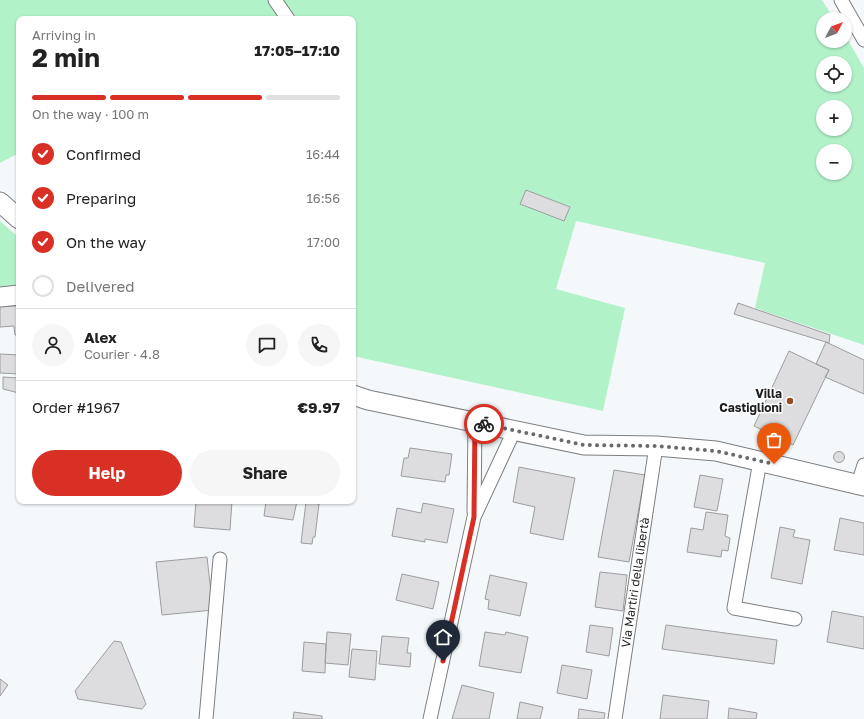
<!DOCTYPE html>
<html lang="en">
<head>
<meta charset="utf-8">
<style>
	:root { --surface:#fff; --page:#f6f6f6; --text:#222; --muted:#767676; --line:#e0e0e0; --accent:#d93025 }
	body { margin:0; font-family:"Golos Text",sans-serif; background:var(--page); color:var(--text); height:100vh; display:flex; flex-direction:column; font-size:15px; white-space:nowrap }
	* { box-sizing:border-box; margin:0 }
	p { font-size:13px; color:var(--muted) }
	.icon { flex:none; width:22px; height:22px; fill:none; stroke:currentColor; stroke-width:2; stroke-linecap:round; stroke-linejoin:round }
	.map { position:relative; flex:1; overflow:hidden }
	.details { position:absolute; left:16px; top:16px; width:340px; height:488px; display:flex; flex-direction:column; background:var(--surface); border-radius:8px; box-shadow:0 1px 3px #0004 }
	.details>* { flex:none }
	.needle { width:26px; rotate:49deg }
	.controls { position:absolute; left:816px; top:12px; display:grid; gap:8px }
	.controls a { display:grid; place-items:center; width:36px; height:36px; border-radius:50%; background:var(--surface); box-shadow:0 1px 3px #0004; font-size:20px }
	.pin { position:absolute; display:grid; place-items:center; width:34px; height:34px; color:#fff; margin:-41px -17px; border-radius:50% 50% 50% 0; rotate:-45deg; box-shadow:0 0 4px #0007 }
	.pin .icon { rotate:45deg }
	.courier { position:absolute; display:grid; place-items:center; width:40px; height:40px; margin:-20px; border:3px solid #d93025; border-radius:50%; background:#fff; color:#222; box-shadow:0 1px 5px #0007 }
	.summary em { font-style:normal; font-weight:700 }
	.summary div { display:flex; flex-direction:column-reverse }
	.summary { display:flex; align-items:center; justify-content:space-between; height:68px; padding:0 16px }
	h1 { font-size:26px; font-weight:700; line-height:30px }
	.bar { display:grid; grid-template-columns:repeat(4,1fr); gap:6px 4px; align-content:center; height:48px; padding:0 16px }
	.bar i { height:5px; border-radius:3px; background:var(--line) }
	.bar .selected { background:var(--accent) }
	.bar p { grid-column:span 4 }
	.line { display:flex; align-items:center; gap:10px; padding:0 16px; border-top:1px solid var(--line) }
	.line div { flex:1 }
	.round { display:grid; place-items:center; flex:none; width:42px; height:42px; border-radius:21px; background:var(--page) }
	ol { padding:0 16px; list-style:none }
	li { display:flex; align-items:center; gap:12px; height:44px }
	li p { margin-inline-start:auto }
	li .icon { padding:4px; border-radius:50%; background:var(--accent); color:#fff; stroke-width:4 }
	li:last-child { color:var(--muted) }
	li i { width:22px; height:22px; border:2px solid var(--line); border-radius:50% }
	.button { display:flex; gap:8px; margin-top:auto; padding:8px 16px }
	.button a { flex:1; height:46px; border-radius:24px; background:var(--accent); color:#fff; font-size:16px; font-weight:700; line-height:46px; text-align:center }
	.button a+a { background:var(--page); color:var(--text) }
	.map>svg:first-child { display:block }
	.green { fill:#b1f2c9; fill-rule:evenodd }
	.building { fill:#dddde0; stroke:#9d9da0 }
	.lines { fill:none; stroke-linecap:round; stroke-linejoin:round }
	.street-casing { stroke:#7c7e80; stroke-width:15 }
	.secondary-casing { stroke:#7c7e80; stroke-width:21 }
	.street { stroke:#fff; stroke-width:13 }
	.secondary { stroke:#fff; stroke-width:19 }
	.done { stroke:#696a6c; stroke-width:4; stroke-dasharray:0 7.2 }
	.route { stroke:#d93025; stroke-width:5 }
	.poi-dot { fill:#924e22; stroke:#fff; stroke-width:1.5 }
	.labels { text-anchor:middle; stroke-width:3; stroke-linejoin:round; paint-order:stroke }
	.poi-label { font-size:12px; font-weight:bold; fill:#1d1e1f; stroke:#fff; text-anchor:end }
	.street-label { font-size:12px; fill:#1d1e1f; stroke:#fff }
</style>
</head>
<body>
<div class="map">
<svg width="864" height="719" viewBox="0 0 864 719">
	<rect width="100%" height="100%" fill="#f5f8fa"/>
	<path class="green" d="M 0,0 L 822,0 L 834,19 L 823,19 L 823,41 L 845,41 L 845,35 L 864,68 L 864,345 L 755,308 L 765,263 L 576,221 L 556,289 L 625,308 L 603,411 L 353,356 L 353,19 L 19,19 L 19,153 L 0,163 ZM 823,63 L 845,63 L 845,85 L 823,85 ZM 823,107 L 845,107 L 845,129 L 823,129 ZM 823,151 L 845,151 L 845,173 L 823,173 Z
		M 0,221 L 19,238 L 19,287 L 0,288 Z"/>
	<path class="building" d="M 526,190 L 570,207 L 564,221 L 520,204 Z
		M 738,303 L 830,335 L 829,343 L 734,314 Z
		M 0,306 L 19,306 L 19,335 L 15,335 L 14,326 L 0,327 Z
		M 826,342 L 864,360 L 864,394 L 825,377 L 829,370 L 816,364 Z
		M 789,351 L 829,370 L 793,445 L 754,426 Z
		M 0,354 L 19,355 L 19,374 L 0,373 Z
		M 3,377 L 19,378 L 19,393 L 3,389 Z
		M 410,448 L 452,454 L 449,475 L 446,475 L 445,482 L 401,476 L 404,458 L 408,458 Z
		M833.5 457a5.5 5.5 0 1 1 11 0a5.5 5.5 0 1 1-11 0Z
		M 519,467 L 575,478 L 563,540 L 530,533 L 535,507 L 513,502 Z
		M 614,470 L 645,475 L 629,562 L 598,557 Z
		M 700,475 L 723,479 L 717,511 L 694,507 Z
		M 196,501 L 232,501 L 230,530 L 194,527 Z
		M 266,501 L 297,501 L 293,520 L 264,516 Z
		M 306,502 L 319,504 L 315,537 L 313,537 L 312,544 L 301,543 Z
		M 423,503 L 454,509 L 447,543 L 425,539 L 425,542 L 392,536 L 397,508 L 421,513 Z
		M 706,512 L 728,515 L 725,536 L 730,538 L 728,551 L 722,550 L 721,557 L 687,552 L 691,528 L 703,530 Z
		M 840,518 L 864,523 L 864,555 L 834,550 Z
		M 780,527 L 795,530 L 793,537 L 810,540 L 802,584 L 771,578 Z
		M 207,557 L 213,610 L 162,615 L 156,562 Z
		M 600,572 L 627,575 L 623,611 L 595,607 Z
		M 402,574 L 439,582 L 433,609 L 396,600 Z
		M 490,575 L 527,583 L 520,616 L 488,609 L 489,600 L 485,599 Z
		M 832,611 L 864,617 L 864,649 L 827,642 Z
		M 590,625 L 613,628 L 609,656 L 586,652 Z
		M 666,625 L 777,640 L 774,664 L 662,649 Z
		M 327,632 L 351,634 L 348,665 L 325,663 Z
		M 485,632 L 505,635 L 506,632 L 528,637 L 521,673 L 479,666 Z
		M 382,636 L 409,638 L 407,653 L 411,653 L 410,667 L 379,664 Z
		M 114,641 L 121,642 L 146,704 L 142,709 L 78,699 L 75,691 Z
		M 304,642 L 326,644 L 325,673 L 302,671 Z
		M 352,649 L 377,651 L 375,680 L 349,677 Z
		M 562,665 L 592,670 L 587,699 L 557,693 Z
		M 0,679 L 8,685 L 0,696 Z
		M 462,685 L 494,693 L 489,719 L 452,719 Z
		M 663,695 L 709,701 L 707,719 L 660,719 Z
		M 520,702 L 543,707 L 540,719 L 517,719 Z
		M 729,708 L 757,713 L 756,719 L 728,719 Z
		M 579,709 L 605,713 L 604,719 L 578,719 Z
		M 294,712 L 322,716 L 322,719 L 293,719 Z"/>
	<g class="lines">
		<defs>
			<g id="street">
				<path d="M 275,0 L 288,19"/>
				<path d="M 841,0 L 864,40"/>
				<path d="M 760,461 L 734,608 L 795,619"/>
				<path d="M 858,484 L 864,465"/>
				<path d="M 474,512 L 475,422"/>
				<path d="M 206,719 L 220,559"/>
				<path d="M 430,719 L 474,517 L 514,431"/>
				<path id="s1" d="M 615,719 L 656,446"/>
			</g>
			<path id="secondary" d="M 0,202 L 19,219
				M 0,297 L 19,295
				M 353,395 L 368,400 L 584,445 L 656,446 L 716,451 L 864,486"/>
		</defs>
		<use href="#street" class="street-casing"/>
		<use href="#secondary" class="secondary-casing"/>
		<use href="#street" class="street"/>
		<use href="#secondary" class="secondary"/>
	</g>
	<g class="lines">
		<path class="done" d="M 484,424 L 584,445 L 656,446 L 716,451 L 774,464"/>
		<path class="route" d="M 443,661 L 474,517 L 475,422 L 484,424"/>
	</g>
	<circle class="poi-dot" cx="790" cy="401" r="4"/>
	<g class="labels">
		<g class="poi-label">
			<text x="782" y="398">Villa<tspan x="782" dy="14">Castiglioni</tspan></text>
		</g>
		<g class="street-label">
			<text dy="4" stroke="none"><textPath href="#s1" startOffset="138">Via Martiri della libertà</textPath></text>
		</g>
	</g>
</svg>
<div class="controls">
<a><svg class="needle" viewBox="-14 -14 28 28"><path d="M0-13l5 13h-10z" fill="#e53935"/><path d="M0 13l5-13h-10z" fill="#767676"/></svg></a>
<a><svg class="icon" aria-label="locate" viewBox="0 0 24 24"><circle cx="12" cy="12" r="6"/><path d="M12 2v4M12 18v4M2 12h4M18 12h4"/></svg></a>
<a>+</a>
<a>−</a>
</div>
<div class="pin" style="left:774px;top:464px;background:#ea580c"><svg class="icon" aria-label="bag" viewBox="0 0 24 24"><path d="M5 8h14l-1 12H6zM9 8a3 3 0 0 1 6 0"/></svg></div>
<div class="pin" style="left:443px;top:661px;background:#1f2937"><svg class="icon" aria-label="home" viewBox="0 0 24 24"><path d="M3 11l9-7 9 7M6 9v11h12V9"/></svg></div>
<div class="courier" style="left:484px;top:424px"><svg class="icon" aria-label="bike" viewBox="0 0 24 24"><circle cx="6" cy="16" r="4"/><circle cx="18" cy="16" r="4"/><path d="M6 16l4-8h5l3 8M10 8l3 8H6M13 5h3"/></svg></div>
<section class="details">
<div class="summary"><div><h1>2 min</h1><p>Arriving in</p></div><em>17:05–17:10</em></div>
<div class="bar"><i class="selected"></i><i class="selected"></i><i class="selected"></i><i></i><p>On the way · 100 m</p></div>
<ol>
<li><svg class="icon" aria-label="check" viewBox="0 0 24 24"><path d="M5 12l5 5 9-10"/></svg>Confirmed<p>16:44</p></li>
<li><svg class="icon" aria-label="check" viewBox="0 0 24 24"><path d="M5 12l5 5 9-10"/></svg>Preparing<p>16:56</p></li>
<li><svg class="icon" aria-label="check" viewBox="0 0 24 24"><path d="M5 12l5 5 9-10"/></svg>On the way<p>17:00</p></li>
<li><i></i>Delivered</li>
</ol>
<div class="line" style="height:72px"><a class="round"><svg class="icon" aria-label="person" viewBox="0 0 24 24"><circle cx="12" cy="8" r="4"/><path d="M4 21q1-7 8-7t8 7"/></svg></a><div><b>Alex</b><p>Courier · 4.8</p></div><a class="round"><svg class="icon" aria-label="chat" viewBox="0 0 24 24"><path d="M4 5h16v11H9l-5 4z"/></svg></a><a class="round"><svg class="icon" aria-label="phone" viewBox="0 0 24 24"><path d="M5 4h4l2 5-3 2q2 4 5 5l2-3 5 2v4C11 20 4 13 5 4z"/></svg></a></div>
<div class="line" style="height:52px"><div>Order #1967</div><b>€9.97</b></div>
<div class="button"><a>Help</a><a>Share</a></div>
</section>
</div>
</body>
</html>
